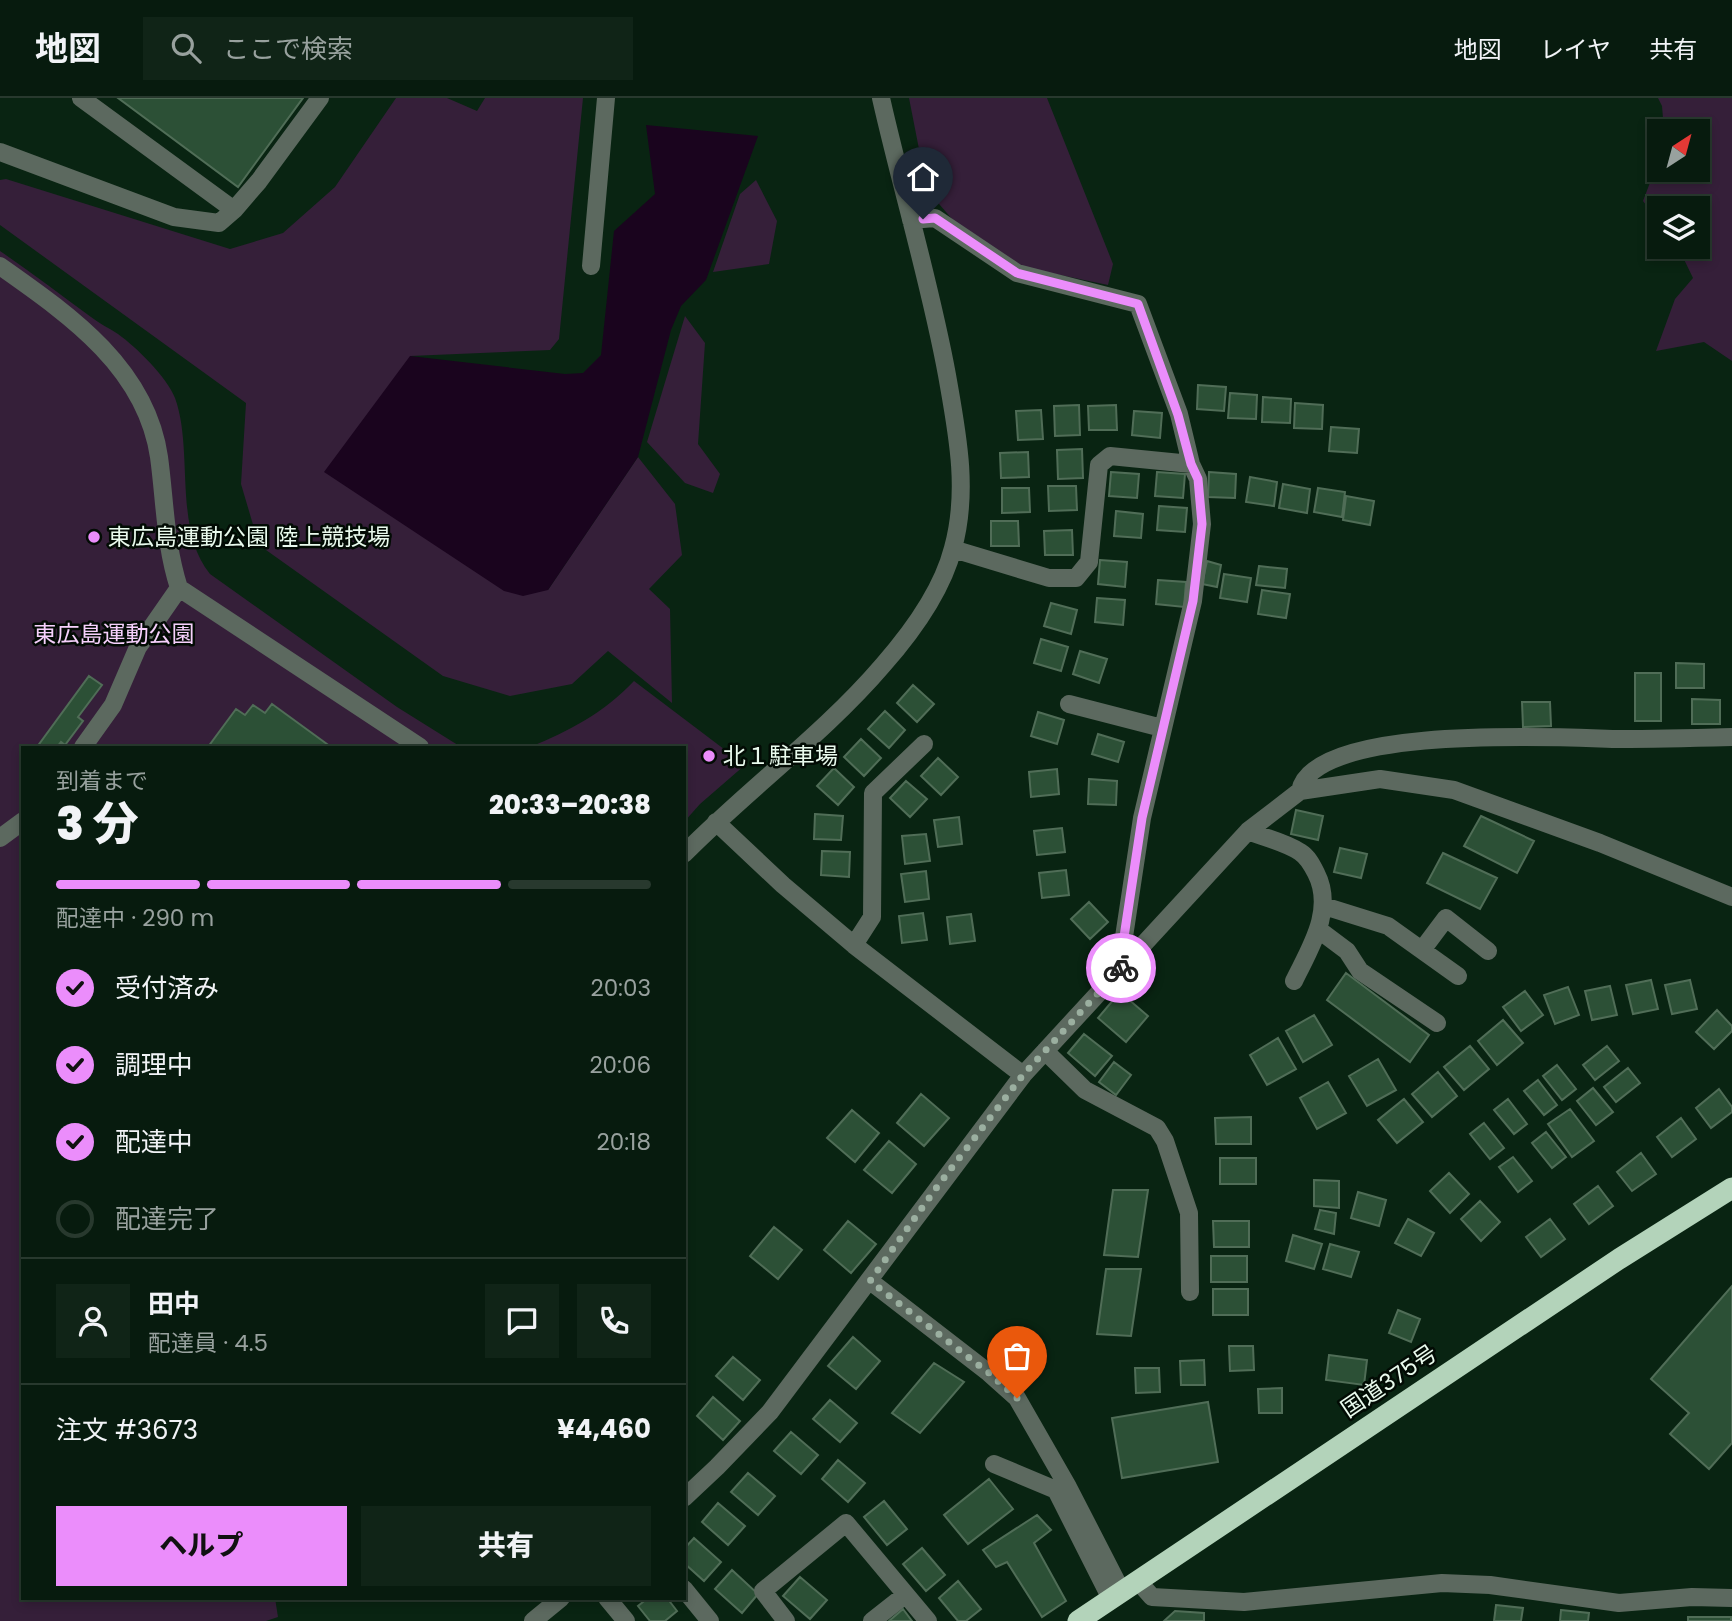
<!DOCTYPE html>
<html lang="ja">
<head>
<meta charset="utf-8">
<style>
	:root { --surface:#071b0e; --page:#102417; --text:#f1f3f6; --muted:#98a19e; --line:#28392e; --accent:#eb8dfb }
	body { margin:0; font-family:Poppins,"Noto Sans JP",sans-serif; background:var(--page); color:var(--text); height:100vh; display:flex; flex-direction:column; font-size:26px; white-space:nowrap }
	* { box-sizing:border-box; margin:0 }
	p { font-size:23px; color:var(--muted) }
	.icon { flex:none; width:38px; height:38px; fill:none; stroke:currentColor; stroke-width:2; stroke-linecap:round; stroke-linejoin:round }
	.map { position:relative; flex:1; overflow:hidden }
	.details { position:absolute; left:21px; top:648px; width:665px; height:854px; display:flex; flex-direction:column; background:var(--surface); border-radius:0px; box-shadow:0 4px 10px #0003,0 0 0 2px var(--line) }
	.details>* { flex:none }
	.needle { width:46px; rotate:36deg }
	.buttons { position:absolute; left:1647px; top:21px; display:grid; gap:14px }
	.buttons a { display:grid; place-items:center; width:63px; height:63px; border-radius:0px; background:var(--surface); box-shadow:0 4px 10px #0003,0 0 0 2px var(--line); font-size:35px }
	.pin { position:absolute; display:grid; place-items:center; width:60px; height:60px; color:#fff; margin:-72px -30px; border-radius:50% 50% 50% 0; rotate:-45deg; box-shadow:0 0 7px #0007 }
	.pin .icon { rotate:45deg }
	.courier { position:absolute; display:grid; place-items:center; width:70px; height:70px; margin:-35px; border:5px solid #eb8dfb; border-radius:50%; background:#fff; color:#222; box-shadow:0 2px 9px #0007 }
	.headline em { font-style:normal; font-weight:800 }
	.headline div { display:flex; flex-direction:column-reverse }
	.headline { display:flex; align-items:center; justify-content:space-between; height:119px; padding:0 35px }
	h1 { font-size:46px; font-weight:800; line-height:52px }
	.bar { display:grid; grid-template-columns:repeat(4,1fr); gap:10px 7px; align-content:center; height:84px; padding:0 35px }
	.bar i { height:9px; border-radius:5px; background:var(--line) }
	.bar .active { background:var(--accent) }
	.bar p { grid-column:span 4 }
	.line { display:flex; align-items:center; gap:18px; padding:0 35px; border-top:2px solid var(--line) }
	.line div { flex:1 }
	.round { display:grid; place-items:center; flex:none; width:74px; height:74px; border-radius:0px; background:var(--page) }
	ol { padding:0 35px; list-style:none }
	li { display:flex; align-items:center; gap:21px; height:77px }
	li p { margin-inline-start:auto }
	li .icon { padding:7px; border-radius:50%; background:var(--accent); color:#111; stroke-width:4 }
	li:last-child { color:var(--muted) }
	li i { width:38px; height:38px; border:4px solid var(--line); border-radius:50% }
	.action { display:flex; gap:14px; margin-top:auto; padding:14px 35px }
	.action a { flex:1; height:80px; border-radius:0px; background:var(--accent); color:#111; font-size:28px; font-weight:800; line-height:80px; text-align:center }
	.action a+a { background:var(--page); color:var(--text) }
	header { display:flex; align-items:center; gap:42px; box-sizing:border-box; height:98px; padding:0 35px; background:var(--surface); border-bottom:2px solid var(--line) }
	header strong { font-size:33px }
	nav { display:flex; gap:38px; margin-inline-start:auto; font-size:24px }
	.search { width:490px; height:63px; background:var(--page); display:flex; align-items:center; gap:18px; box-sizing:border-box; padding:0 24px; border-radius:0px; color:var(--muted); font-size:26px }
	.map>svg:first-child { display:block }
	.green { fill:#351f39 }
	.water { fill:#1a041e }
	.building { fill:#2c5036; stroke:#506d57; stroke-width:2 }
	.lines { fill:none; stroke-linecap:round; stroke-linejoin:round }
	.minor { stroke:#5c695f; stroke-width:18 }
	.highway { stroke:#b3d3ba; stroke-width:21 }
	.done { stroke:#9bafa0; stroke-width:7; stroke-dasharray:0 12.6 }
	.route { stroke:#eb8dfb; stroke-width:9 }
	.poi-dot { fill:#eb8dfb; stroke:#020b04; stroke-width:2.5 }
	.labels { text-anchor:middle; stroke-width:5; stroke-linejoin:round; paint-order:stroke }
	.poi-label { font-size:23px; fill:#e9faed; stroke:#020b04; text-anchor:start }
	.park-label { font-size:23px; fill:#f6d0fc; stroke:#020b04 }
	.street-label { font-size:23px; fill:#e9faed; stroke:#020b04 }
</style>
</head>
<body>
<header>
<strong>地図</strong>
<div class="search"><svg class="icon" aria-label="search" viewBox="0 0 24 24"><circle cx="10" cy="10" r="6"/><path d="M15 15l6 6"/></svg>ここで検索</div>
<nav><a>地図</a><a>レイヤ</a><a>共有</a></nav>
</header>
<div class="map">
<svg width="1732" height="1523" viewBox="0 0 1732 1523">
	<rect width="100%" height="100%" fill="#092412"/>
	<path class="green" d="M 396,0 L 447,0 L 477,13 L 485,0 L 583,0 L 559,241 L 550,252 L 410,258 L 548,492 L 638,359 L 675,406 L 682,457 L 649,491 L 670,511 L 672,605 L 608,553 L 572,586 L 510,598 L 443,578 L 259,447 L 241,386 L 246,305 L 0,127 L 0,82 L 6,81 L 230,151 L 283,135 L 335,89 Z
		M 909,0 L 1047,0 L 1113,166 L 1108,187 L 1012,167 L 965,136 L 927,92 Z
		M 1658,0 L 1732,0 L 1732,263 L 1704,244 L 1656,253 L 1675,201 L 1693,180 L 1678,149 L 1698,149 L 1698,110 L 1659,110 L 1659,124 L 1643,103 L 1659,61 L 1659,72 L 1698,72 L 1698,33 L 1664,33 L 1662,8 Z
		M 756,82 L 777,123 L 769,166 L 713,174 L 740,96 Z
		M 0,153 C 31,174 61,197 91,219 C 100,226 109,230 118,236 C 136,249 167,279 175,300 C 194,352 173,431 210,476 L 397,609 L 461,649 L 23,649 L 23,1500 L 275,1500 L 278,1519 L 266,1523 L 0,1523 Z
		M 685,218 L 705,245 L 698,346 L 720,376 L 713,395 L 685,385 L 647,344 Z
		M 634,583 L 745,667 L 700,706 L 684,724 L 684,649 L 530,649 C 569,633 604,615 634,583 Z"/>
	<path class="water" d="M 646,27 L 758,38 L 706,182 L 681,208 L 671,232 L 638,359 L 548,492 L 523,498 L 504,493 L 324,374 L 410,258 L 565,276 L 583,275 L 601,257 L 614,133 L 655,96 Z"/>
	<path class="building" d="M 118,0 L 303,0 L 238,89 Z
		M 1198,287 L 1226,289 L 1224,313 L 1197,311 Z
		M 1230,295 L 1257,297 L 1256,321 L 1228,320 Z
		M 1263,299 L 1291,301 L 1290,325 L 1262,324 Z
		M 1295,305 L 1323,307 L 1322,331 L 1294,330 Z
		M 1079,307 L 1080,337 L 1055,338 L 1054,308 Z
		M 1116,307 L 1117,332 L 1089,332 L 1088,308 Z
		M 1041,312 L 1043,341 L 1018,342 L 1016,313 Z
		M 1134,313 L 1162,315 L 1160,340 L 1132,337 Z
		M 1331,329 L 1359,331 L 1357,355 L 1329,353 Z
		M 1082,351 L 1083,380 L 1058,381 L 1057,352 Z
		M 1028,354 L 1029,379 L 1001,380 L 1000,355 Z
		M 1111,374 L 1139,376 L 1137,400 L 1109,398 Z
		M 1157,374 L 1185,376 L 1183,400 L 1155,398 Z
		M 1209,374 L 1236,376 L 1235,400 L 1208,399 Z
		M 1250,379 L 1277,384 L 1274,408 L 1246,404 Z
		M 1283,386 L 1310,391 L 1307,415 L 1279,410 Z
		M 1048,388 L 1076,388 L 1077,412 L 1049,413 Z
		M 1002,390 L 1029,390 L 1030,414 L 1002,415 Z
		M 1318,390 L 1345,394 L 1342,419 L 1314,414 Z
		M 1346,398 L 1374,403 L 1370,427 L 1343,422 Z
		M 1159,408 L 1187,410 L 1185,434 L 1157,432 Z
		M 1116,413 L 1143,416 L 1141,440 L 1114,438 Z
		M 991,423 L 1018,423 L 1019,448 L 991,448 Z
		M 1072,432 L 1073,457 L 1045,457 L 1044,433 Z
		M 1100,462 L 1127,464 L 1125,489 L 1098,486 Z
		M 1207,463 L 1221,467 L 1217,489 L 1202,486 Z
		M 1259,468 L 1287,471 L 1285,490 L 1256,487 Z
		M 1224,476 L 1251,480 L 1247,504 L 1220,500 Z
		M 1158,482 L 1186,484 L 1184,509 L 1156,506 Z
		M 1262,492 L 1290,496 L 1286,520 L 1258,516 Z
		M 1097,500 L 1125,502 L 1123,527 L 1095,524 Z
		M 1051,505 L 1077,512 L 1071,536 L 1044,528 Z
		M 1041,541 L 1068,549 L 1061,573 L 1034,565 Z
		M 1080,553 L 1107,561 L 1099,585 L 1073,576 Z
		M 1676,565 L 1704,566 L 1704,590 L 1676,590 Z
		M 1635,575 L 1661,575 L 1661,623 L 1635,623 Z
		M 89,578 L 102,587 L 78,619 L 83,623 L 65,647 L 61,644 L 57,649 L 37,649 Z
		M 913,587 L 934,606 L 917,624 L 897,605 Z
		M 1692,601 L 1720,602 L 1720,626 L 1692,626 Z
		M 1522,604 L 1550,604 L 1551,628 L 1523,629 Z
		M 272,606 L 331,649 L 208,649 L 236,611 L 245,617 L 253,607 L 265,615 Z
		M 885,613 L 905,632 L 889,650 L 868,631 Z
		M 1038,614 L 1064,622 L 1057,646 L 1031,638 Z
		M 1098,636 L 1124,644 L 1118,664 L 1092,656 Z
		M 861,641 L 881,660 L 864,678 L 844,659 Z
		M 938,660 L 958,679 L 941,697 L 921,678 Z
		M 834,670 L 854,689 L 838,707 L 817,688 Z
		M 1057,671 L 1059,696 L 1031,699 L 1029,674 Z
		M 1089,681 L 1117,683 L 1116,707 L 1088,706 Z
		M 906,683 L 927,701 L 910,719 L 890,700 Z
		M 1296,712 L 1323,718 L 1318,742 L 1291,736 Z
		M 815,716 L 843,718 L 841,742 L 814,741 Z
		M 1481,718 L 1534,743 L 1517,775 L 1464,748 Z
		M 959,719 L 962,746 L 938,749 L 934,722 Z
		M 1062,730 L 1065,754 L 1037,757 L 1034,733 Z
		M 926,736 L 930,763 L 905,766 L 902,738 Z
		M 1340,750 L 1367,756 L 1361,780 L 1334,774 Z
		M 822,753 L 850,754 L 849,779 L 821,777 Z
		M 1443,755 L 1497,780 L 1480,811 L 1427,785 Z
		M 1066,772 L 1069,797 L 1042,800 L 1039,775 Z
		M 926,773 L 929,801 L 905,804 L 901,776 Z
		M 1089,804 L 1108,824 L 1090,841 L 1071,821 Z
		M 923,815 L 927,842 L 902,845 L 899,818 Z
		M 971,816 L 975,843 L 950,846 L 947,819 Z
		M 1346,875 L 1429,937 L 1410,964 L 1327,902 Z
		M 1651,882 L 1658,911 L 1633,916 L 1626,887 Z
		M 1690,882 L 1697,911 L 1672,916 L 1665,887 Z
		M 1610,888 L 1617,917 L 1592,922 L 1585,893 Z
		M 1568,889 L 1579,917 L 1555,926 L 1544,897 Z
		M 1525,893 L 1543,917 L 1521,933 L 1503,909 Z
		M 1120,894 L 1148,918 L 1126,944 L 1098,920 Z
		M 1717,912 L 1732,928 L 1732,933 L 1714,951 L 1696,934 Z
		M 1314,917 L 1332,947 L 1303,964 L 1286,933 Z
		M 1503,922 L 1523,945 L 1497,967 L 1478,943 Z
		M 1084,936 L 1112,958 L 1095,978 L 1068,955 Z
		M 1278,940 L 1296,971 L 1267,987 L 1250,957 Z
		M 1470,948 L 1489,971 L 1464,992 L 1444,969 Z
		M 1607,948 L 1619,963 L 1595,982 L 1583,967 Z
		M 1378,961 L 1396,992 L 1367,1008 L 1349,978 Z
		M 1114,964 L 1131,977 L 1116,997 L 1099,984 Z
		M 1557,967 L 1576,991 L 1562,1002 L 1543,978 Z
		M 1628,970 L 1640,985 L 1616,1004 L 1604,989 Z
		M 1438,974 L 1457,998 L 1432,1019 L 1412,996 Z
		M 1538,982 L 1557,1007 L 1544,1017 L 1524,993 Z
		M 1328,984 L 1346,1015 L 1317,1031 L 1300,1000 Z
		M 1593,990 L 1613,1014 L 1596,1027 L 1577,1003 Z
		M 1719,991 L 1732,1009 L 1732,1014 L 1711,1030 L 1696,1010 Z
		M 921,996 L 949,1020 L 924,1048 L 897,1025 Z
		M 1404,1001 L 1423,1024 L 1397,1045 L 1378,1022 Z
		M 1508,1001 L 1527,1026 L 1514,1036 L 1494,1012 Z
		M 1570,1011 L 1594,1043 L 1572,1059 L 1548,1026 Z
		M 852,1012 L 879,1035 L 855,1064 L 827,1040 Z
		M 1251,1019 L 1251,1046 L 1216,1046 L 1215,1020 Z
		M 1681,1020 L 1696,1041 L 1672,1059 L 1657,1039 Z
		M 1484,1025 L 1504,1050 L 1490,1061 L 1470,1036 Z
		M 1546,1034 L 1566,1059 L 1552,1070 L 1532,1045 Z
		M 889,1043 L 916,1066 L 892,1095 L 864,1072 Z
		M 1641,1055 L 1656,1076 L 1632,1093 L 1617,1074 Z
		M 1513,1059 L 1532,1083 L 1518,1094 L 1499,1069 Z
		M 1220,1060 L 1256,1060 L 1256,1086 L 1220,1086 Z
		M 1449,1075 L 1469,1096 L 1450,1115 L 1430,1093 Z
		M 1314,1082 L 1339,1083 L 1339,1110 L 1314,1108 Z
		M 1598,1088 L 1613,1108 L 1589,1126 L 1574,1106 Z
		M 1113,1092 L 1148,1092 L 1138,1159 L 1104,1157 Z
		M 1358,1094 L 1386,1102 L 1379,1128 L 1351,1120 Z
		M 1480,1103 L 1500,1124 L 1481,1143 L 1461,1121 Z
		M 1320,1112 L 1336,1115 L 1334,1136 L 1315,1131 Z
		M 1408,1121 L 1434,1135 L 1421,1158 L 1395,1145 Z
		M 1550,1121 L 1565,1141 L 1541,1159 L 1526,1139 Z
		M 848,1123 L 876,1146 L 851,1175 L 824,1152 Z
		M 1213,1123 L 1249,1123 L 1249,1149 L 1214,1149 Z
		M 774,1129 L 802,1152 L 778,1181 L 750,1158 Z
		M 1293,1137 L 1322,1146 L 1314,1171 L 1286,1163 Z
		M 1330,1146 L 1359,1154 L 1351,1179 L 1323,1171 Z
		M 1211,1158 L 1247,1158 L 1247,1184 L 1211,1184 Z
		M 1106,1171 L 1141,1171 L 1131,1238 L 1097,1236 Z
		M 1732,1188 L 1732,1345 L 1709,1371 L 1670,1336 L 1689,1315 L 1651,1281 Z
		M 1213,1191 L 1248,1191 L 1248,1217 L 1213,1217 Z
		M 1398,1212 L 1420,1221 L 1411,1244 L 1389,1235 Z
		M 853,1239 L 880,1263 L 856,1291 L 828,1268 Z
		M 1229,1248 L 1253,1248 L 1254,1272 L 1230,1273 Z
		M 1329,1257 L 1367,1262 L 1364,1287 L 1326,1282 Z
		M 733,1259 L 760,1282 L 743,1302 L 716,1278 Z
		M 1204,1262 L 1205,1287 L 1181,1287 L 1180,1263 Z
		M 934,1265 L 964,1284 L 920,1335 L 892,1315 Z
		M 1135,1270 L 1159,1270 L 1160,1294 L 1136,1295 Z
		M 1282,1290 L 1282,1315 L 1259,1315 L 1258,1291 Z
		M 713,1299 L 740,1323 L 723,1342 L 697,1318 Z
		M 830,1302 L 857,1325 L 840,1344 L 813,1321 Z
		M 1208,1304 L 1218,1364 L 1122,1380 L 1112,1320 Z
		M 791,1334 L 818,1357 L 801,1376 L 774,1353 Z
		M 838,1362 L 865,1385 L 848,1404 L 822,1381 Z
		M 748,1375 L 775,1398 L 758,1417 L 731,1394 Z
		M 989,1381 L 1013,1411 L 968,1446 L 944,1417 Z
		M 884,1403 L 907,1431 L 887,1447 L 864,1419 Z
		M 718,1405 L 745,1428 L 728,1447 L 702,1424 Z
		M 1037,1417 L 1051,1432 L 1034,1445 L 1066,1503 L 1042,1519 L 1007,1464 L 996,1469 L 983,1452 Z
		M 694,1440 L 721,1464 L 704,1483 L 684,1465 L 684,1451 Z
		M 922,1450 L 945,1477 L 926,1493 L 903,1466 Z
		M 732,1472 L 758,1496 L 742,1515 L 715,1491 Z
		M 800,1479 L 827,1502 L 810,1521 L 783,1498 Z
		M 958,1483 L 981,1511 L 966,1523 L 958,1523 L 939,1500 Z
		M 648,1500 L 667,1500 L 677,1513 L 665,1523 L 650,1523 L 638,1508 Z
		M 1496,1507 L 1523,1510 L 1521,1523 L 1494,1523 Z
		M 903,1511 L 912,1523 L 889,1523 Z
		M 1561,1512 L 1589,1515 L 1588,1523 L 1560,1523 Z
		M 1175,1513 L 1204,1515 L 1204,1523 L 1164,1523 Z
		M 1688,1519 L 1731,1519 L 1731,1523 L 1688,1523 Z"/>
	<g class="lines">
		<path class="minor" d="M 81,0 L 234,112 L 259,83 L 320,0
			M 0,54 L 174,119 L 219,125 L 234,112
			M 911,122 L 935,120 L 1017,175 L 1138,206 L 1179,316 L 1191,366 L 1198,381 L 1202,426 L 1193,503 L 1142,720 L 1122,852 L 1131,859
			M 0,168 C 68,216 146,269 159,359 C 165,403 165,447 179,490 L 420,649
			M 591,168 L 606,0
			M 953,451 L 1049,480 L 1076,480 L 1089,464 L 1099,367 L 1110,358 L 1191,366
			M 1069,606 L 1162,630
			M 83,649 L 113,607 L 138,549 L 179,490
			M 1300,693 C 1313,625 1565,640 1620,641 C 1657,641 1695,640 1732,639
			M 716,724 L 783,787 L 854,847 L 1023,977
			M 1248,733 C 1265,740 1285,744 1300,754 C 1308,759 1312,767 1316,775 C 1335,812 1310,850 1294,883
			M 0,740 L 23,723
			M 684,756 C 748,691 824,636 883,567 C 912,534 942,493 953,450 C 969,392 957,334 947,277 C 930,184 902,93 881,0
			M 1324,808 L 1388,828 L 1458,878
			M 1319,832 L 1347,853 L 1360,873 L 1437,925
			M 854,847 L 872,819 L 873,695 L 924,646
			M 1422,852 L 1446,820 L 1488,853
			M 1045,953 L 1085,992 L 1157,1030 L 1165,1043 L 1189,1115 L 1190,1194
			M 870,1183 L 989,1275 L 1017,1300 L 1068,1389 L 1122,1494
			M 994,1366 L 1056,1392 L 1111,1501
			M 684,1400 L 717,1369 L 770,1314 L 1023,977 L 1248,733 L 1300,693 L 1380,681 L 1454,692 L 1600,745 L 1732,799
			M 1138,1483 L 1152,1499 L 1244,1504 L 1442,1485 L 1490,1487 L 1619,1505 L 1692,1499 L 1732,1500
			M 684,1491 L 710,1523
			M 607,1500 L 626,1523
			M 533,1523 L 561,1500
			M 786,1523 L 763,1493 L 846,1425 L 928,1523
			M 872,1523 L 905,1497"/>
		<path class="highway" d="M 1078,1523 L 1619,1161 L 1732,1090"/>
	</g>
	<g class="lines">
		<path class="done" d="M 1017,1300 L 989,1275 L 870,1183 L 937,1089 L 1023,977 L 1121,870"/>
		<path class="route" d="M 923,121 L 935,120 L 1017,175 L 1138,206 L 1178,317 L 1191,366 L 1198,381 L 1202,426 L 1193,503 L 1142,720 L 1122,852 L 1131,859 L 1121,870"/>
	</g>
	<g class="poi-dot">
		<circle cx="94" cy="439" r="7"/>
		<circle cx="709" cy="658" r="7"/>
	</g>
	<g class="labels">
		<g class="poi-label">
			<text x="108" y="447">東広島運動公園 陸上競技場</text>
			<text x="723" y="666">北１駐車場</text>
		</g>
		<g class="park-label">
			<text x="114" y="544">東広島運動公園</text>
		</g>
		<g class="street-label">
			<text transform="translate(1389 1283) rotate(-34)" y="8">国道375号</text>
		</g>
	</g>
</svg>
<div class="buttons">
<a><svg class="needle" viewBox="-14 -14 28 28"><path d="M0-13l5 13h-10z" fill="#e53935"/><path d="M0 13l5-13h-10z" fill="#98a19e"/></svg></a>
<a><svg class="icon" aria-label="layers" viewBox="0 0 24 24"><path d="M12 4l9 5-9 5-9-5zM3 14l9 5 9-5"/></svg></a>
</div>
<div class="pin" style="left:1017px;top:1300px;background:#ea580c"><svg class="icon" aria-label="bag" viewBox="0 0 24 24"><path d="M5 8h14l-1 12H6zM9 8a3 3 0 0 1 6 0"/></svg></div>
<div class="pin" style="left:923px;top:121px;background:#1f2937"><svg class="icon" aria-label="home" viewBox="0 0 24 24"><path d="M3 11l9-7 9 7M6 9v11h12V9"/></svg></div>
<div class="courier" style="left:1121px;top:870px"><svg class="icon" aria-label="bike" viewBox="0 0 24 24"><circle cx="6" cy="16" r="4"/><circle cx="18" cy="16" r="4"/><path d="M6 16l4-8h5l3 8M10 8l3 8H6M13 5h3"/></svg></div>
<section class="details">
<div class="headline"><div><h1>3 分</h1><p>到着まで</p></div><em>20:33–20:38</em></div>
<div class="bar"><i class="active"></i><i class="active"></i><i class="active"></i><i></i><p>配達中 · 290 m</p></div>
<ol>
<li><svg class="icon" aria-label="check" viewBox="0 0 24 24"><path d="M5 12l5 5 9-10"/></svg>受付済み<p>20:03</p></li>
<li><svg class="icon" aria-label="check" viewBox="0 0 24 24"><path d="M5 12l5 5 9-10"/></svg>調理中<p>20:06</p></li>
<li><svg class="icon" aria-label="check" viewBox="0 0 24 24"><path d="M5 12l5 5 9-10"/></svg>配達中<p>20:18</p></li>
<li><i></i>配達完了</li>
</ol>
<div class="line" style="height:126px"><a class="round"><svg class="icon" aria-label="person" viewBox="0 0 24 24"><circle cx="12" cy="8" r="4"/><path d="M4 21q1-7 8-7t8 7"/></svg></a><div><b>田中</b><p>配達員 · 4.5</p></div><a class="round"><svg class="icon" aria-label="chat" viewBox="0 0 24 24"><path d="M4 5h16v11H9l-5 4z"/></svg></a><a class="round"><svg class="icon" aria-label="phone" viewBox="0 0 24 24"><path d="M5 4h4l2 5-3 2q2 4 5 5l2-3 5 2v4C11 20 4 13 5 4z"/></svg></a></div>
<div class="line" style="height:91px"><div>注文 #3673</div><b>¥4,460</b></div>
<div class="action"><a>ヘルプ</a><a>共有</a></div>
</section>
</div>
</body>
</html>
